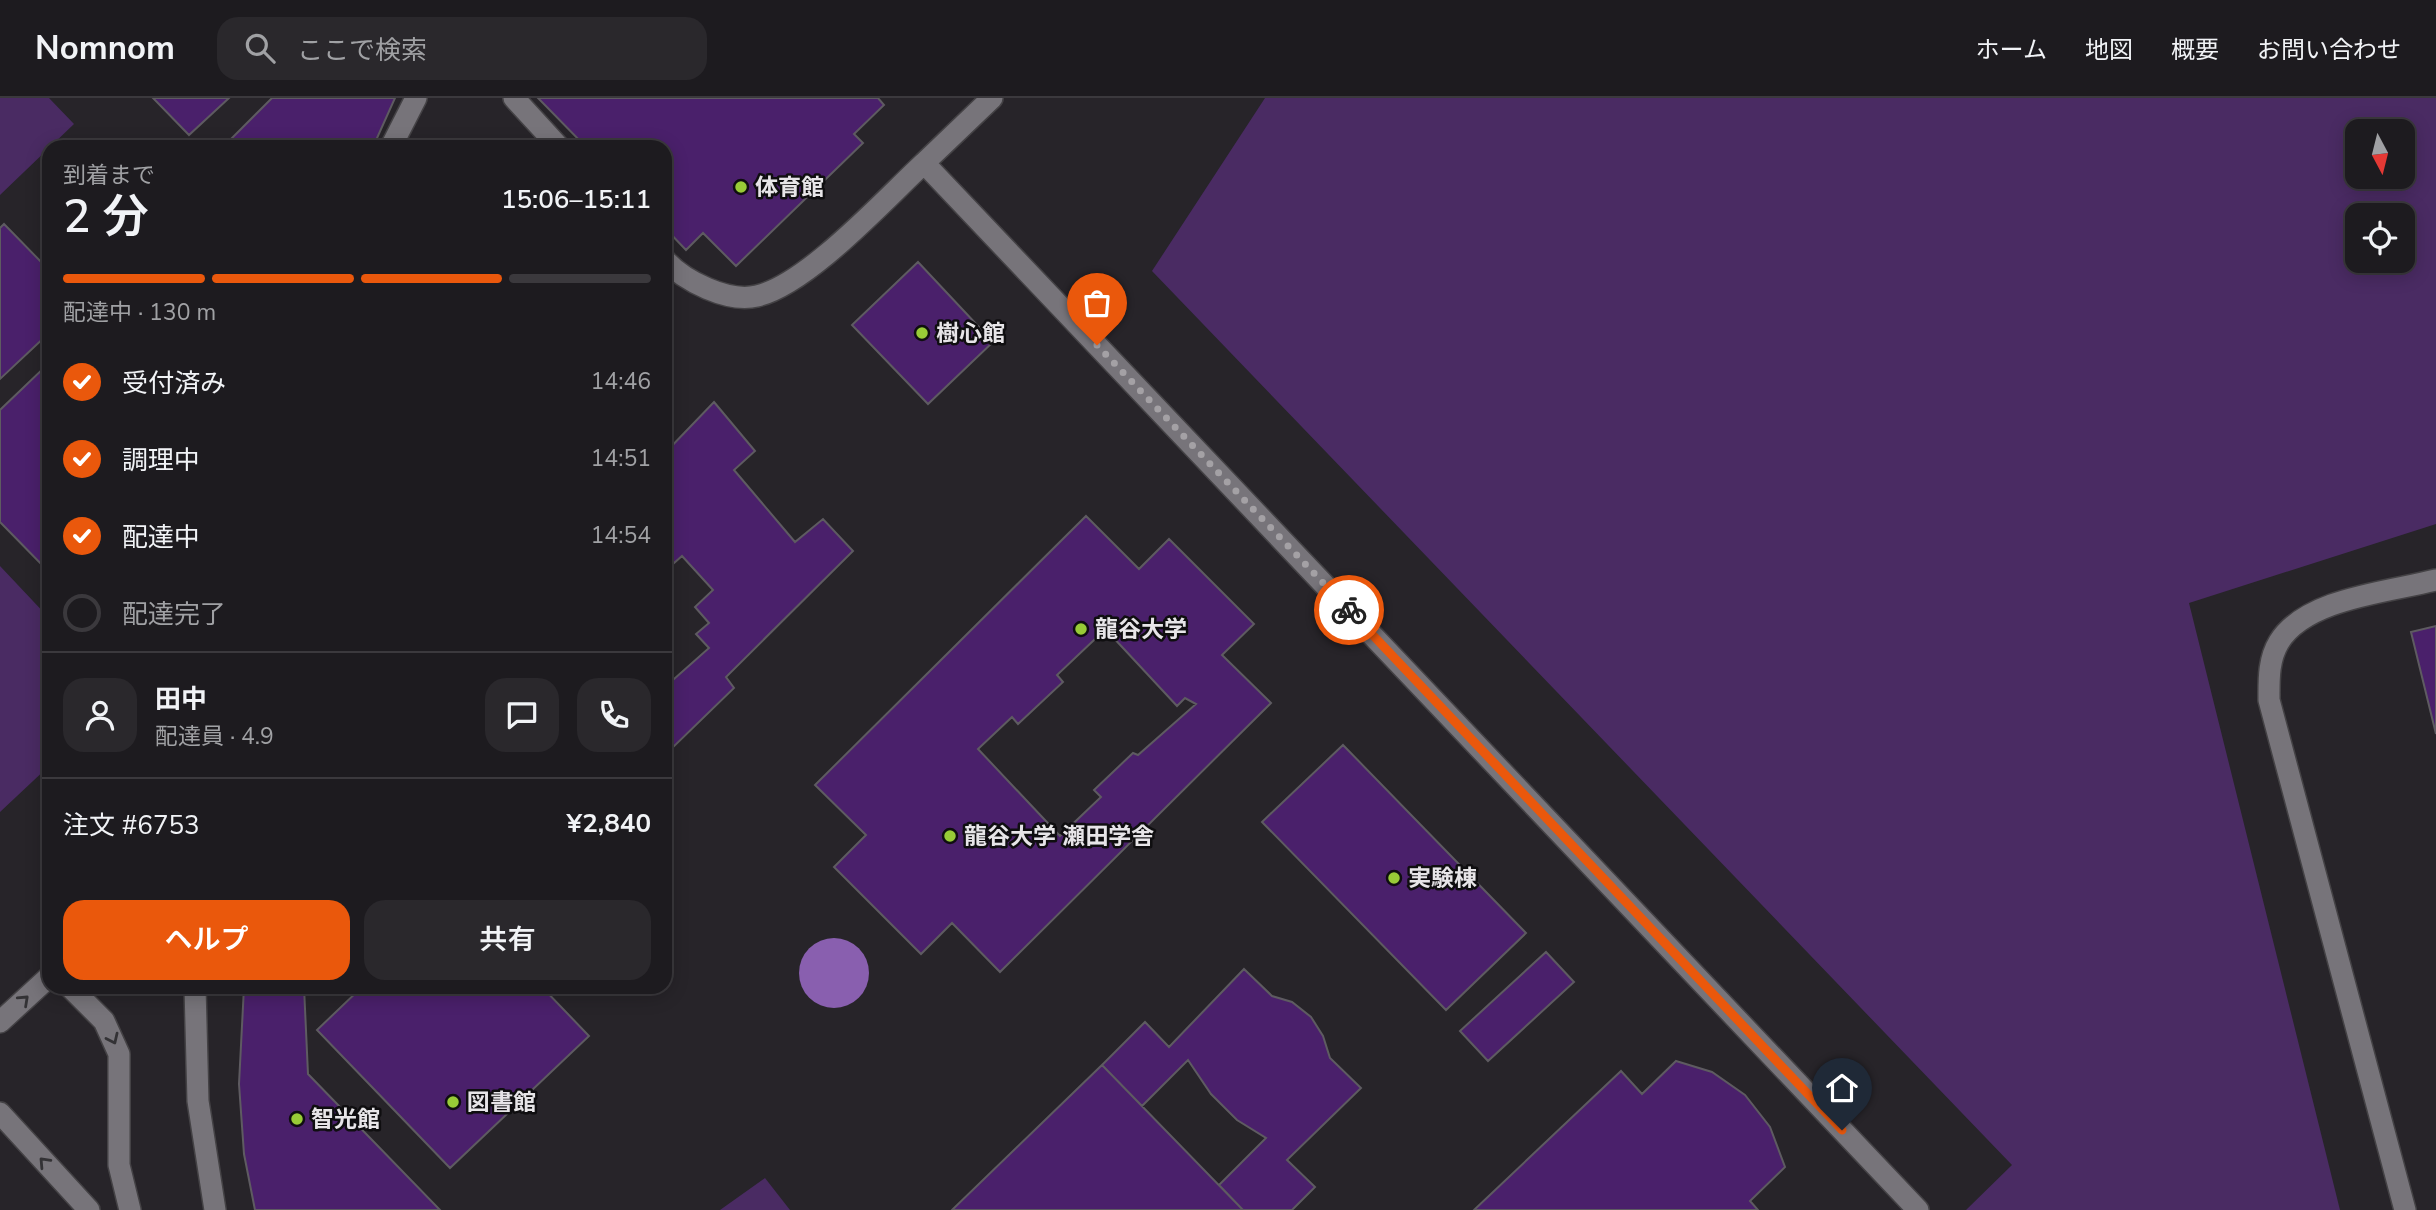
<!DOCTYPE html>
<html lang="ja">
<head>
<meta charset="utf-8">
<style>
	:root { --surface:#1d1b1f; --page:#2a282c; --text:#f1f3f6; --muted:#a0a1a4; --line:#3b393d; --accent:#ea580c }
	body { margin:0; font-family:"Nunito Sans","Noto Sans JP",sans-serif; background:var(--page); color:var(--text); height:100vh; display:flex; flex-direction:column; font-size:26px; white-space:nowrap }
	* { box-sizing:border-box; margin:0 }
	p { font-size:23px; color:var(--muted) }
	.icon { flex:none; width:38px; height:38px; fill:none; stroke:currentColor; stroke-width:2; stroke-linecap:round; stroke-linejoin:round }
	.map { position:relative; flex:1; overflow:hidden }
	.sheet { position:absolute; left:42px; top:42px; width:630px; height:854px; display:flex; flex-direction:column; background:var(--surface); border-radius:21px; box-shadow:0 4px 18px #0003,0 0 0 2px var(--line) }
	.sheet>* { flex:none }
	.needle { width:46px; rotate:173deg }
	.buttons { position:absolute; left:2345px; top:21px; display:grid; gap:14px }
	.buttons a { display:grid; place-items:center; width:70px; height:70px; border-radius:14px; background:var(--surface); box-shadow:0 4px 18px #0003,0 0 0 2px var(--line); font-size:35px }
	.pin { position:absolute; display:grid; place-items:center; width:60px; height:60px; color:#fff; margin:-72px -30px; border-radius:50% 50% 50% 0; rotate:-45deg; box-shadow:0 0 7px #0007 }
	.pin .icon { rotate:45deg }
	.courier { position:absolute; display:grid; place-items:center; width:70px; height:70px; margin:-35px; border:5px solid #ea580c; border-radius:50%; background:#fff; color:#222; box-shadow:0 2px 9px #0007 }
	.summary em { font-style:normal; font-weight:600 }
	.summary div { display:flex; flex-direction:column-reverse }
	.summary { display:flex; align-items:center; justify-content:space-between; height:119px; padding:0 21px }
	h1 { font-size:46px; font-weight:600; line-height:52px }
	.bar { display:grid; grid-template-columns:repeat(4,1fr); gap:10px 7px; align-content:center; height:84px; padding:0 21px }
	.bar i { height:9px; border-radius:5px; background:var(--line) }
	.bar .on { background:var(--accent) }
	.bar p { grid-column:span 4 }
	.line { display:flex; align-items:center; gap:18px; padding:0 21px; border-top:2px solid var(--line) }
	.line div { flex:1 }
	.round { display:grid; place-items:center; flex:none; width:74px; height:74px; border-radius:21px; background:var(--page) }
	ol { padding:0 21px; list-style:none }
	li { display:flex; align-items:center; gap:21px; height:77px }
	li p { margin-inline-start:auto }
	li .icon { padding:7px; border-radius:50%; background:var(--accent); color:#fff; stroke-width:4 }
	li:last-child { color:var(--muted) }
	li i { width:38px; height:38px; border:4px solid var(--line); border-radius:50% }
	.primary-button { display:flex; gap:14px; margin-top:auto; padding:14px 21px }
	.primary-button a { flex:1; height:80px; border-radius:21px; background:var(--accent); color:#fff; font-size:28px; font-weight:600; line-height:80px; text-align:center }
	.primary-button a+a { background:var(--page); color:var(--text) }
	header { display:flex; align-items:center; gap:42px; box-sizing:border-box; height:98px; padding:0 35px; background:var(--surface); border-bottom:2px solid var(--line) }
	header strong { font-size:33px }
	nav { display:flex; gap:38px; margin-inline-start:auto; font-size:24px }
	.search { width:490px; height:63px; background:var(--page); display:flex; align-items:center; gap:18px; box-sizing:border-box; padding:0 24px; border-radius:21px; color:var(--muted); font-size:26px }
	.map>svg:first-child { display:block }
	.green { fill:#4a2b63; fill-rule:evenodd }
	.water { fill:#895faf }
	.building { fill:#4a206b; stroke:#5e5b61; stroke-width:2; fill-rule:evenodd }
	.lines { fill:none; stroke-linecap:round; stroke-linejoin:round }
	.minor-casing { stroke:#444245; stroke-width:24 }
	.minor { stroke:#77747a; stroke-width:21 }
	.oneway { stroke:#333235 }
	.done { stroke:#a4a1a5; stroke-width:7; stroke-dasharray:0 12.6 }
	.route { stroke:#ea580c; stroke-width:9 }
	.poi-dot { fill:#98cb37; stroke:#0f0e10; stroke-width:2.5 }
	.labels { text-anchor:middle; stroke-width:5; stroke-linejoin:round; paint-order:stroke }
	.poi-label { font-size:23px; font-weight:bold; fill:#e7e5e8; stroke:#0f0e10; text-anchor:start }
</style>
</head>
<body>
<header>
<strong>Nomnom</strong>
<div class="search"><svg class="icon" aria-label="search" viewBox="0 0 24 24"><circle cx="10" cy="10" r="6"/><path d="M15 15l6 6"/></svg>ここで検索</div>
<nav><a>ホーム</a><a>地図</a><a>概要</a><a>お問い合わせ</a></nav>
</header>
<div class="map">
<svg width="2436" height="1112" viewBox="0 0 2436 1112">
	<rect width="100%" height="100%" fill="#272429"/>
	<path class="green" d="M 0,0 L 49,0 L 74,26 L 0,97 Z
		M 1265,0 L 2436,0 L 2436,426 L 2189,505 L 2340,1112 L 1966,1112 L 2012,1067 L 1152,173 ZM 2403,33 L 2403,79 L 2357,79 L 2357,33 ZM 2403,117 L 2403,163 L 2357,163 L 2357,117 Z
		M 0,468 L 49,520 L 49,668 L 0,714 Z
		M 765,1080 L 790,1112 L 720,1112 Z"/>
	<path class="water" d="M799 875a35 35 0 1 1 70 0a35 35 0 1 1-70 0Z"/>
	<path class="building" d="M 153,0 L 229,0 L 189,37 Z
		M 272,0 L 395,0 L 373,49 L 223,49 Z
		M 538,0 L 878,0 L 884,7 L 854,36 L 863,45 L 736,168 L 703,135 L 686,152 L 665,130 L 665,49 L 586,49 Z
		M 4,126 L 49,172 L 49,235 L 0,281 L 0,130 Z
		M 918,164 L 993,244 L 928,306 L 852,227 Z
		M 49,265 L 49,474 L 0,424 L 0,312 Z
		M 714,304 L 755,353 L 734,372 L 795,444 L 823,421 L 853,453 L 726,579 L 734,590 L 665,657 L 665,589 L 709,550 L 696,536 L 709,525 L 695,509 L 713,492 L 682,458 L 665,473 L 665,355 Z
		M 1086,418 L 1139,471 L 1169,441 L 1254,526 L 1222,557 L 1271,605 L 1000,874 L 952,825 L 921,856 L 834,769 L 866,737 L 815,687 ZM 1112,525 L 1117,530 L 1110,536 L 1177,608 L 1185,600 L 1196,606 L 1138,657 L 1133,655 L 1094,692 L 1101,699 L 1060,738 L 978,651 L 1012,619 L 1018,626 L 1063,584 L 1057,577 Z
		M 2436,528 L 2436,636 L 2411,534 Z
		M 1343,647 L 1526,835 L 1446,912 L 1262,724 Z
		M 1546,854 L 1574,884 L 1488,963 L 1460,933 Z
		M 1244,871 L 1272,898 L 1292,904 L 1311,919 L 1323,938 L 1330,960 L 1361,990 L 1287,1062 L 1315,1089 L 1292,1112 L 1243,1112 L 1219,1087 L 1266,1040 L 1237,1022 L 1211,996 L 1188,962 L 1142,1008 L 1102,967 L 1145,924 L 1169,949 Z
		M 244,889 L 304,889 L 308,976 L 440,1112 L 255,1112 L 244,1056 L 239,986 Z
		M 362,889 L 542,889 L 589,938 L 450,1070 L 317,932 Z
		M 1676,963 L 1712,974 L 1745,997 L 1770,1029 L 1785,1069 L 1750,1103 L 1758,1112 L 1474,1112 L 1621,973 L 1642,996 Z
		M 1102,967 L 1243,1112 L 952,1112 Z"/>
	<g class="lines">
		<defs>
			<path id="minor" d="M 514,0 L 559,49
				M 992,0 L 924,65 L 1918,1112
				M 391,49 L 416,0
				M 665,162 C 684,183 728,205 757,198 C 808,186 884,102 924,65
				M 70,889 L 104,923 L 119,956 L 119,1067 L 130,1112
				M 195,889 L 198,1003 L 215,1112
				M 0,924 L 49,879
				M 0,1015 L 89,1112
				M 2405,1112 L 2269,602 C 2269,583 2268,562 2279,544 C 2306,500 2389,494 2436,482"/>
		</defs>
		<use href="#minor" class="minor-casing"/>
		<use href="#minor" class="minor"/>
	</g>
	<defs><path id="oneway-chevron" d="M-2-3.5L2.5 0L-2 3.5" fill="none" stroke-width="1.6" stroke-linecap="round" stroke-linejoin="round" transform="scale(1.75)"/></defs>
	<g class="oneway">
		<use href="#oneway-chevron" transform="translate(24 902) rotate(-43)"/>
		<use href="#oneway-chevron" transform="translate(113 941) rotate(65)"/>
		<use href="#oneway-chevron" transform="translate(44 1064) rotate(-133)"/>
	</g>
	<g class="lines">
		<path class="done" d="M 1097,247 L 1349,512"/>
		<path class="route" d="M 1349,512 L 1842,1032"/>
	</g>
	<g class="poi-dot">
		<circle cx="741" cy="89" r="7"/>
		<circle cx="922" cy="235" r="7"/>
		<circle cx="1081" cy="531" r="7"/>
		<circle cx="950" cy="738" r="7"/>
		<circle cx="1394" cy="780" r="7"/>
		<circle cx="453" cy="1004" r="7"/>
		<circle cx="297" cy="1021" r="7"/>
	</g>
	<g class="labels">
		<g class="poi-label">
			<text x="755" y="97">体育館</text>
			<text x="936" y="243">樹心館</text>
			<text x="1095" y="539">龍谷大学</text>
			<text x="964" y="746">龍谷大学 瀬田学舎</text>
			<text x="1408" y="788">実験棟</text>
			<text x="467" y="1012">図書館</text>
			<text x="311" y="1029">智光館</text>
		</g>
	</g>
</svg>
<div class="buttons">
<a><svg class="needle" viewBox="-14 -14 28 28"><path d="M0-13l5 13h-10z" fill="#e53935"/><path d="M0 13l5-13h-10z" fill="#a0a1a4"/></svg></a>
<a><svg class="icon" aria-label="locate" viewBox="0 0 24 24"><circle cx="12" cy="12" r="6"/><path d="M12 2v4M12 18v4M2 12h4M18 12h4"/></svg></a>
</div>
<div class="pin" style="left:1097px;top:247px;background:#ea580c"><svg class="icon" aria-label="bag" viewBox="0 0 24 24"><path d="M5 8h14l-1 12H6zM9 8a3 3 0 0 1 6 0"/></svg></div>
<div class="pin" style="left:1842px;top:1032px;background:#1f2937"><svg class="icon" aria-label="home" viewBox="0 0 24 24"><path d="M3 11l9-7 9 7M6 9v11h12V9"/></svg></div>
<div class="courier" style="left:1349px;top:512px"><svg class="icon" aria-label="bike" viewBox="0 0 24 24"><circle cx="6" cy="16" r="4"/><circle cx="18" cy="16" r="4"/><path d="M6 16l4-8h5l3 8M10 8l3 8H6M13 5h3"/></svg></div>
<section class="sheet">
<div class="summary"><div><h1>2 分</h1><p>到着まで</p></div><em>15:06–15:11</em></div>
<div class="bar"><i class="on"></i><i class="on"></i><i class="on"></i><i></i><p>配達中 · 130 m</p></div>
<ol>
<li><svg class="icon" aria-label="check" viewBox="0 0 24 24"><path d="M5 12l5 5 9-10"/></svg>受付済み<p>14:46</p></li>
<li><svg class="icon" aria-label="check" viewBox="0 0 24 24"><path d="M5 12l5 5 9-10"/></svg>調理中<p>14:51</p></li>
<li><svg class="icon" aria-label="check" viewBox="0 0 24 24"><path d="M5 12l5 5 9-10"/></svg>配達中<p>14:54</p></li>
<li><i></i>配達完了</li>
</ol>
<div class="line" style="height:126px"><a class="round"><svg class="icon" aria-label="person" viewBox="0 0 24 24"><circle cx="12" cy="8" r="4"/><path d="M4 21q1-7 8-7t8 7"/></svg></a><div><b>田中</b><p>配達員 · 4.9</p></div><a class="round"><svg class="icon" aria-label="chat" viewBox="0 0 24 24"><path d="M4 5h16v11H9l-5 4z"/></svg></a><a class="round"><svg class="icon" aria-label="phone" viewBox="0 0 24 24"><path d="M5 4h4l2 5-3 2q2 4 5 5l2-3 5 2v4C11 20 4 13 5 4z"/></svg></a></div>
<div class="line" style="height:91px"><div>注文 #6753</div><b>¥2,840</b></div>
<div class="primary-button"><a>ヘルプ</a><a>共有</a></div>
</section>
</div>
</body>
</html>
